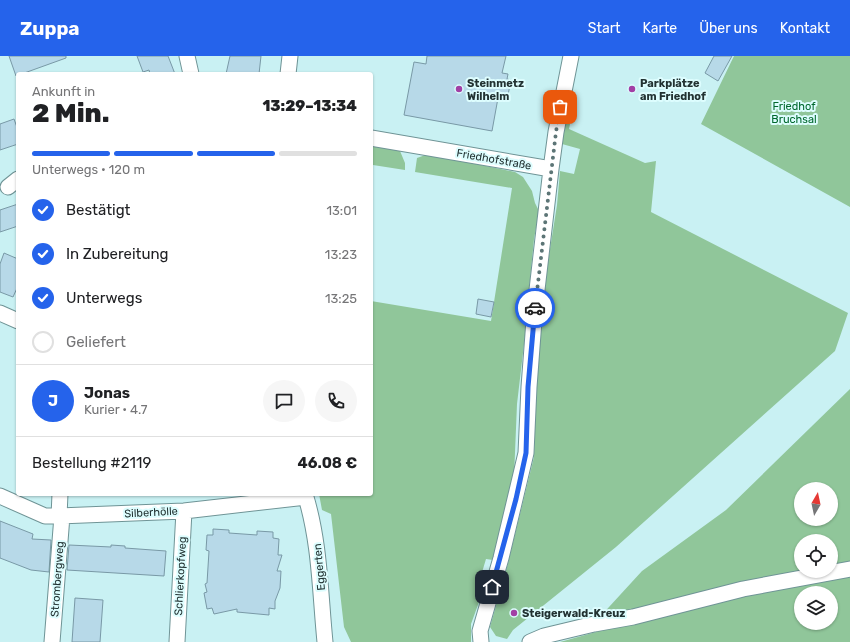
<!DOCTYPE html>
<html lang="de">
<head>
<meta charset="utf-8">
<style>
	:root { --surface:#fff; --page:#f6f6f6; --text:#202124; --muted:#757577; --line:#e0e0e0; --accent:#2563eb }
	body { margin:0; font-family:Rubik,sans-serif; background:var(--page); color:var(--text); height:100vh; display:flex; flex-direction:column; font-size:15px; white-space:nowrap }
	* { box-sizing:border-box; margin:0 }
	p { font-size:13px; color:var(--muted) }
	.icon { flex:none; width:22px; height:22px; fill:none; stroke:currentColor; stroke-width:2; stroke-linecap:round; stroke-linejoin:round }
	.map { position:relative; flex:1; overflow:hidden }
	.panel { position:absolute; left:16px; top:16px; width:357px; height:424px; display:flex; flex-direction:column; background:var(--surface); border-radius:4px; box-shadow:0 1px 3px #0004 }
	.panel>* { flex:none }
	.needle { width:26px; rotate:9deg }
	.controls { position:absolute; left:794px; top:426px; display:grid; gap:8px }
	.controls a { display:grid; place-items:center; width:44px; height:44px; border-radius:50%; background:var(--surface); box-shadow:0 1px 3px #0004; font-size:20px }
	.pin { position:absolute; display:grid; place-items:center; width:34px; height:34px; color:#fff; margin:-17px; border-radius:8px; box-shadow:0 2px 6px #0006 }
	.courier { position:absolute; display:grid; place-items:center; width:40px; height:40px; margin:-20px; border:3px solid #2563eb; border-radius:50%; background:#fff; color:#222; box-shadow:0 1px 5px #0007 }
	.summary em { font-style:normal; font-weight:800 }
	.summary div { display:flex; flex-direction:column-reverse }
	.summary { display:flex; align-items:center; justify-content:space-between; height:68px; padding:0 16px }
	h1 { font-size:26px; font-weight:800; line-height:30px }
	.bar { display:grid; grid-template-columns:repeat(4,1fr); gap:6px 4px; align-content:center; height:48px; padding:0 16px }
	.bar i { height:5px; border-radius:3px; background:var(--line) }
	.bar .active { background:var(--accent) }
	.bar p { grid-column:span 4 }
	.line { display:flex; align-items:center; gap:10px; padding:0 16px; border-top:1px solid var(--line) }
	.line div { flex:1 }
	.round { display:grid; place-items:center; flex:none; width:42px; height:42px; border-radius:21px; background:var(--page) }
	ol { padding:0 16px; list-style:none }
	li { display:flex; align-items:center; gap:12px; height:44px }
	li p { margin-inline-start:auto }
	li .icon { padding:4px; border-radius:50%; background:var(--accent); color:#fff; stroke-width:4 }
	li:last-child { color:var(--muted) }
	li i { width:22px; height:22px; border:2px solid var(--line); border-radius:50% }
	header { display:flex; align-items:center; gap:24px; box-sizing:border-box; height:56px; padding:0 20px; background:var(--accent); color:#fff }
	header strong { font-size:19px }
	nav { display:flex; gap:22px; margin-inline-start:auto; font-size:14px }
	.map>svg:first-child { display:block }
	.green { fill:#90c69a; fill-rule:evenodd }
	.building { fill:#b7d9e8; stroke:#7999a6 }
	.lines { fill:none; stroke-linecap:round; stroke-linejoin:round }
	.street-casing { stroke:#6f9496; stroke-width:17 }
	.street { stroke:#fff; stroke-width:15 }
	.done { stroke:#5c7576; stroke-width:4; stroke-dasharray:0 7.2 }
	.route { stroke:#2563eb; stroke-width:5 }
	.poi-dot { fill:#a23fa5; stroke:#ddfdfe; stroke-width:1.5 }
	.labels { text-anchor:middle; stroke-width:4; stroke-linejoin:round; paint-order:stroke }
	.poi-label { font-size:11px; font-weight:bold; fill:#223232; stroke:#ddfdfe; text-anchor:start }
	.park-label { font-size:11px; fill:#01682d; stroke:#ddfdfe }
	.street-label { font-size:11px; fill:#223232; stroke:#ddfdfe }
</style>
</head>
<body>
<header>
<strong>Zuppa</strong>
<nav><a>Start</a><a>Karte</a><a>Über uns</a><a>Kontakt</a></nav>
</header>
<div class="map">
<svg width="850" height="586" viewBox="0 0 850 586">
	<rect width="100%" height="100%" fill="#c9f1f3"/>
	<path class="green" d="M 734,0 L 850,0 L 850,151 L 701,68 Z
		M 565,68 L 570,68 L 569,73 L 645,107 L 656,105 L 651,156 L 848,257 L 835,295 L 616,491 L 513,574 L 507,583 L 496,580 L 490,571 L 508,507 L 534,401 L 536,334 L 541,250 L 557,149 L 560,115 L 574,118 L 580,93 L 562,88 L 563,73 Z
		M 371,89 L 400,95 L 405,107 L 405,114 L 373,109 L 371,120 Z
		M 428,98 L 515,116 L 523,121 L 532,135 L 535,147 L 539,155 L 534,183 L 527,255 L 526,271 L 517,348 L 514,421 L 510,442 L 493,504 L 486,503 L 480,523 L 487,524 L 471,568 L 471,586 L 351,586 L 344,571 L 331,458 L 322,454 L 319,438 L 371,438 L 371,245 L 491,265 L 512,132 L 415,116 L 417,102 Z
		M 850,333 L 850,586 L 560,586 L 596,576 L 631,562 L 598,563 L 642,515 L 726,454 ZM 801,433 L 831,433 L 831,463 L 801,463 ZM 801,485 L 831,485 L 831,515 L 801,515 ZM 801,537 L 831,537 L 831,567 L 801,567 Z"/>
	<path class="building" d="M 9,0 L 66,0 L 66,2 L 16,20 Z
		M 137,0 L 168,0 L 175,18 L 150,18 L 149,14 L 143,16 Z
		M 230,0 L 261,0 L 259,18 L 226,18 Z
		M 427,0 L 506,0 L 502,17 L 508,18 L 507,23 L 511,24 L 507,44 L 498,42 L 492,75 L 404,59 L 414,6 L 426,8 Z
		M 714,0 L 732,0 L 718,25 L 705,17 Z
		M 14,63 L 18,74 L 18,88 L 0,94 L 0,68 Z
		M 18,148 L 18,170 L 0,176 L 0,154 Z
		M 4,197 L 18,203 L 18,230 L 13,241 L 0,236 L 0,208 Z
		M 478,243 L 494,246 L 491,261 L 476,258 Z
		M 0,465 L 33,478 L 32,483 L 51,484 L 49,516 L 31,514 L 0,502 Z
		M 213,473 L 229,474 L 229,477 L 257,479 L 257,475 L 273,476 L 273,482 L 279,483 L 278,499 L 282,499 L 277,515 L 281,515 L 280,532 L 275,545 L 275,553 L 269,552 L 269,559 L 237,556 L 237,553 L 214,558 L 212,552 L 207,553 L 204,537 L 207,536 L 205,528 L 207,527 L 209,495 L 206,494 L 207,479 L 213,479 Z
		M 69,489 L 111,491 L 111,489 L 125,490 L 125,492 L 166,495 L 164,520 L 67,514 Z
		M 75,542 L 103,544 L 100,586 L 72,586 Z"/>
	<g class="lines">
		<defs>
			<path id="street" d="M 187,0 L 191,18
				M 288,18 L 290,0
				M 371,82 L 551,113 L 556,76 L 571,0
				M 8,131 L 18,123
				M 0,257 L 18,265
				M 305,438 C 320,486 320,536 325,586
				M 0,440 L 45,460 L 59,460 L 184,455 L 306,441
				M 59,460 L 60,438
				M 52,586 L 62,460
				M 177,586 L 184,455
				M 481,586 L 480,575 L 501,502 L 526,397 L 529,331 L 535,251 L 551,113
				M 530,586 L 544,580 L 594,568 L 633,561 L 743,533 L 850,513"/>
		</defs>
		<use href="#street" class="street-casing"/>
		<use href="#street" class="street"/>
	</g>
	<g class="lines">
		<path class="done" d="M 535,252 L 556,76 L 560,51"/>
		<path class="route" d="M 492,531 L 516,443 L 526,397 L 528,331 L 535,252"/>
	</g>
	<g class="poi-dot">
		<circle cx="459" cy="33" r="4"/>
		<circle cx="632" cy="33" r="4"/>
		<circle cx="514" cy="557" r="4"/>
	</g>
	<g class="labels">
		<g class="poi-label">
			<text x="467" y="31">Steinmetz<tspan x="467" dy="13">Wilhelm</tspan></text>
			<text x="640" y="31">Parkplätze<tspan x="640" dy="13">am Friedhof</tspan></text>
			<text x="522" y="561">Steigerwald-Kreuz</text>
		</g>
		<g class="park-label">
			<text x="794" y="54">Friedhof<tspan x="794" dy="13">Bruchsal</tspan></text>
		</g>
		<g class="street-label">
			<text transform="translate(494 103) rotate(10)" y="4">Friedhofstraße</text>
			<text transform="translate(151 456) rotate(-3)" y="4">Silberhölle</text>
			<text transform="translate(319 511) rotate(-95)" y="4">Eggerten</text>
			<text transform="translate(180 520) rotate(-87)" y="4">Schlierkopfweg</text>
			<text transform="translate(57 523) rotate(-86)" y="4">Strombergweg</text>
		</g>
	</g>
</svg>
<div class="controls">
<a><svg class="needle" viewBox="-14 -14 28 28"><path d="M0-13l5 13h-10z" fill="#e53935"/><path d="M0 13l5-13h-10z" fill="#757577"/></svg></a>
<a><svg class="icon" aria-label="locate" viewBox="0 0 24 24"><circle cx="12" cy="12" r="6"/><path d="M12 2v4M12 18v4M2 12h4M18 12h4"/></svg></a>
<a><svg class="icon" aria-label="layers" viewBox="0 0 24 24"><path d="M12 4l9 5-9 5-9-5zM3 14l9 5 9-5"/></svg></a>
</div>
<div class="pin" style="left:560px;top:51px;background:#ea580c"><svg class="icon" aria-label="bag" viewBox="0 0 24 24"><path d="M5 8h14l-1 12H6zM9 8a3 3 0 0 1 6 0"/></svg></div>
<div class="pin" style="left:492px;top:531px;background:#1f2937"><svg class="icon" aria-label="home" viewBox="0 0 24 24"><path d="M3 11l9-7 9 7M6 9v11h12V9"/></svg></div>
<div class="courier" style="left:535px;top:252px"><svg class="icon" aria-label="car" viewBox="0 0 24 24"><path d="M5 17H2v-5l4-1 3-4h7l3 4 3 1v5h-3M9 17h6M6 11h13"/><circle cx="7" cy="17" r="2"/><circle cx="17" cy="17" r="2"/></svg></div>
<section class="panel">
<div class="summary"><div><h1>2 Min.</h1><p>Ankunft in</p></div><em>13:29–13:34</em></div>
<div class="bar"><i class="active"></i><i class="active"></i><i class="active"></i><i></i><p>Unterwegs · 120 m</p></div>
<ol>
<li><svg class="icon" aria-label="check" viewBox="0 0 24 24"><path d="M5 12l5 5 9-10"/></svg>Bestätigt<p>13:01</p></li>
<li><svg class="icon" aria-label="check" viewBox="0 0 24 24"><path d="M5 12l5 5 9-10"/></svg>In Zubereitung<p>13:23</p></li>
<li><svg class="icon" aria-label="check" viewBox="0 0 24 24"><path d="M5 12l5 5 9-10"/></svg>Unterwegs<p>13:25</p></li>
<li><i></i>Geliefert</li>
</ol>
<div class="line" style="height:72px"><b class="round" style="background:var(--accent);color:#fff">J</b><div><b>Jonas</b><p>Kurier · 4.7</p></div><a class="round"><svg class="icon" aria-label="chat" viewBox="0 0 24 24"><path d="M4 5h16v11H9l-5 4z"/></svg></a><a class="round"><svg class="icon" aria-label="phone" viewBox="0 0 24 24"><path d="M5 4h4l2 5-3 2q2 4 5 5l2-3 5 2v4C11 20 4 13 5 4z"/></svg></a></div>
<div class="line" style="height:52px"><div>Bestellung #2119</div><b>46.08 €</b></div>
</section>
</div>
</body>
</html>
